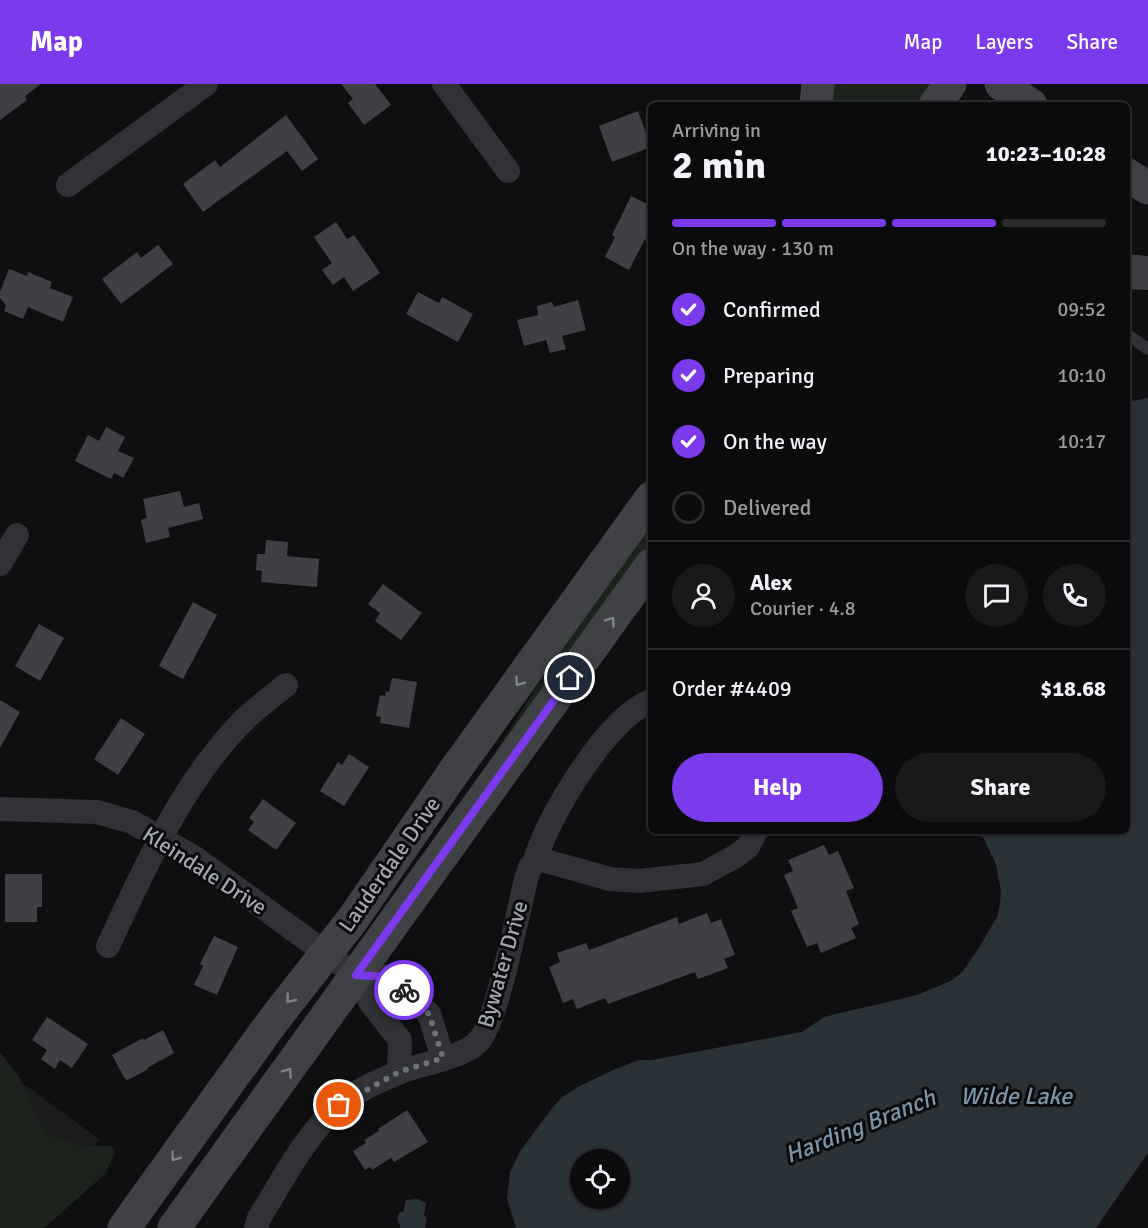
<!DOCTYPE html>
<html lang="en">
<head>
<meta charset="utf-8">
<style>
	:root { --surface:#0b0b0d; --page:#19191b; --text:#f1f3f6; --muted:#9a9b9d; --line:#2b2b2e; --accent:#7c3aed }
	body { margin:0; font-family:Signika,sans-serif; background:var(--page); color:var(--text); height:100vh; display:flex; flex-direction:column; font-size:22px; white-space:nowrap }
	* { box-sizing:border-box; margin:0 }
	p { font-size:20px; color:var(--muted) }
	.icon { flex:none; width:33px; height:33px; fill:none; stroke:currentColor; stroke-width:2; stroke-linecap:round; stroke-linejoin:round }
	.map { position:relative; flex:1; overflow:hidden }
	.details { position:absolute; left:648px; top:18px; width:482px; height:732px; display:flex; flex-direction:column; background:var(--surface); border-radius:9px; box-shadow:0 2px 4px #0004,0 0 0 2px var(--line) }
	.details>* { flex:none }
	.fabs { position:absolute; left:570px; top:1065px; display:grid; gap:12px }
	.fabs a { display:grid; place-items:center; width:60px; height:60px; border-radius:50%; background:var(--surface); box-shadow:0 2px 4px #0004,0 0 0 2px var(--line); font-size:30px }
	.pin { position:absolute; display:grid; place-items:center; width:51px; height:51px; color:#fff; margin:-26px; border:3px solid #fff; border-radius:50%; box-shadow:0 2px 6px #0007 }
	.courier { position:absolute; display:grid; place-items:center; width:60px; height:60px; margin:-30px; border:4px solid #7c3aed; border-radius:50%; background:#fff; color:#222; box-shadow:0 2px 8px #0007 }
	.overview em { font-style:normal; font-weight:700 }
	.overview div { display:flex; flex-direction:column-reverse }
	.overview { display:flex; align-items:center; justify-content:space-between; height:102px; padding:0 24px }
	h1 { font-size:39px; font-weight:700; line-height:45px }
	.bar { display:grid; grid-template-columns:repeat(4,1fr); gap:9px 6px; align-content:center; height:72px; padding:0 24px }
	.bar i { height:8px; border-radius:4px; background:var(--line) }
	.bar .selected { background:var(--accent) }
	.bar p { grid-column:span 4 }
	.line { display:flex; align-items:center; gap:15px; padding:0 24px; border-top:2px solid var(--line) }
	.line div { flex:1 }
	.round { display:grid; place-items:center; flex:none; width:63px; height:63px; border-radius:32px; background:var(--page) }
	ol { padding:0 24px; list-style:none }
	li { display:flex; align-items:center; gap:18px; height:66px }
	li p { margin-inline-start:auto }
	li .icon { padding:6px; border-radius:50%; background:var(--accent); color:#fff; stroke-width:4 }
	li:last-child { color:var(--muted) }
	li i { width:33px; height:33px; border:3px solid var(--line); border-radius:50% }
	.button { display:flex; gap:12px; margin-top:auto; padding:12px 24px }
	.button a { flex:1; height:69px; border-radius:36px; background:var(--accent); color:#fff; font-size:24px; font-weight:700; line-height:69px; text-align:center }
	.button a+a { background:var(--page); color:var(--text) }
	header { display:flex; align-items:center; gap:36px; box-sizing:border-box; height:84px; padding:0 30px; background:var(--accent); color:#fff }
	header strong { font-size:28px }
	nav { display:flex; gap:33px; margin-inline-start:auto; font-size:21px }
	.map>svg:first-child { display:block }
	.built { fill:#1c1c1e }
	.green { fill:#1c231d }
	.water { fill:#2a3238; fill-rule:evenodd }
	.building { fill:#3f4044 }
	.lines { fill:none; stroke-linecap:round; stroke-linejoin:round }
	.lane { stroke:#313235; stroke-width:12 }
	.street { stroke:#313235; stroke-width:24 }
	.secondary { stroke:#3f4145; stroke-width:33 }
	.oneway { stroke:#7f838b }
	.done { stroke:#6e7179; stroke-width:6; stroke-dasharray:0 10.8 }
	.route { stroke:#7c3aed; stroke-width:8 }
	.labels { text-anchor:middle; stroke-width:6; stroke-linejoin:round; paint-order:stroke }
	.street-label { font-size:22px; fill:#a1a6b1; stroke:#0b0b0c }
	.water-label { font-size:24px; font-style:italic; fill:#7a94aa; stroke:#0b0b0c }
</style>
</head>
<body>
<header>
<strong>Map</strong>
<nav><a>Map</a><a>Layers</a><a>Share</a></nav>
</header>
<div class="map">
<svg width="1148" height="1144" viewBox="0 0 1148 1144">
	<rect width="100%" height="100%" fill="#0f0f11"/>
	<path class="built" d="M 0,983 L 99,1055 L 38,1144 L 0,1144 Z"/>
	<path class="green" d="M 829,0 L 936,0 L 922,21 L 827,21 Z
		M 651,441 L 651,462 L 528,633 L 480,692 L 547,587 Z
		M 0,969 L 18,991 L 46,1050 L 80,1062 L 112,1062 L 115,1069 L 105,1090 L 44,1144 L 0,1144 Z"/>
	<path class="water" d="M 1148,314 L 1148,1069 L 1096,1144 L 516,1144 L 507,1115 L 510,1088 L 521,1066 L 553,1023 L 562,1013 L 578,1003 L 613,986 L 639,976 L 652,976 L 802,948 L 824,933 L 917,911 L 951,897 L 962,888 L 977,867 L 997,833 L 1000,820 L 1001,808 L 996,780 L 980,747 L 1126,747 L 1126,563 L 1132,550 L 1130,537 L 1126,535 L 1127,318 ZM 580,1076 L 620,1076 L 620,1114 L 580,1114 Z
		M 417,1115 L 426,1119 L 424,1132 L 427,1133 L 425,1144 L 400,1144 C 401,1139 394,1137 400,1128 L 403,1128 L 406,1116 Z"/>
	<path class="building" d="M 0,0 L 41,0 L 25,12 L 27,16 L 0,36 Z
		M 341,0 L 375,0 L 391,21 L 364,41 L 348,19 L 353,15 Z
		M 638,27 L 651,63 L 612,78 L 599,42 Z
		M 286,31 L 318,75 L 302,87 L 287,67 L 203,128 L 183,100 L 215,76 L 220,83 Z
		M 631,112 L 651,122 L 651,158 L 645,155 L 629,186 L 605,173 L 615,153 L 612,151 Z
		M 336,138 L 347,155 L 354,151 L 380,189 L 353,207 L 344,193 L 333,201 L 322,186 L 332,179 L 314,153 Z
		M 158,161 L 173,180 L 121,220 L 102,195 L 137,168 L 141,174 Z
		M 1126,170 L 1148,172 L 1148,206 L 1126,205 Z
		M 9,185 L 27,192 L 28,188 L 52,198 L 50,204 L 73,213 L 63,238 L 28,223 L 23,235 L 4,227 L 6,221 L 0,214 L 0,208 Z
		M 418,208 L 439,219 L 442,213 L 473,230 L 458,258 L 406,230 Z
		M 578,216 L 586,246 L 562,252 L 566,265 L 550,269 L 546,256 L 524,262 L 517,236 L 538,231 L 537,222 L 552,218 L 554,223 Z
		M 106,343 L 125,353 L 118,367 L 134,374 L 123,394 L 114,389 L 111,395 L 75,377 L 88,351 L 99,357 Z
		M 180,407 L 184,423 L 199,419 L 203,435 L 168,444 L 170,453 L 146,459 L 141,436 L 147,434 L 143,415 Z
		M 266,456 L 288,458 L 287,472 L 319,475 L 317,503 L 261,498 L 262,487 L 256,486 L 257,470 L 265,470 Z
		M 383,500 L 422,529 L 401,556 L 375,537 L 380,529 L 368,520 Z
		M 193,518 L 217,531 L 183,595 L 159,582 Z
		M 39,540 L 64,554 L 40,597 L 15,582 Z
		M 392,594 L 417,598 L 409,644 L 380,639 L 381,633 L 376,632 L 380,611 L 385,612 L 386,607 L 389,608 Z
		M 0,616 L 20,628 L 0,664 Z
		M 121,634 L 145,650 L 118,691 L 94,675 Z
		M 349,670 L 369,683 L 344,722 L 320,707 L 338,678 L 342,681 Z
		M 263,715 L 296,739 L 276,766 L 248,746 L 254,738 L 249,734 Z
		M 824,761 L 829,771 L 838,767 L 854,804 L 846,807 L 859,840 L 851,844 L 856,854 L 821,869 L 817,859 L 807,863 L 791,827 L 798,824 L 784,791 L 793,787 L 788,776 Z
		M 5,790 L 42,790 L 42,823 L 37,823 L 37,838 L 5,838 Z
		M 707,829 L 711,839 L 721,835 L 735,871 L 724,875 L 728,884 L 698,895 L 695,888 L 608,920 L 605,914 L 577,925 L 573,915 L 563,919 L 549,883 L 560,878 L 557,869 L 586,859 L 589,866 L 677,833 L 679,840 Z
		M 214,852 L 238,863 L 217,911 L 194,901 L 203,882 L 200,880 Z
		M 47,933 L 88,960 L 72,984 L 60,976 L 55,985 L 41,975 L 47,966 L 32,956 Z
		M 163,946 L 174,969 L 147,984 L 148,985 L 128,996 L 125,995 L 112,971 L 143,954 L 144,956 Z
		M 407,1026 L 428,1058 L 394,1078 L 391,1074 L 372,1086 L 370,1083 L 365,1086 L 353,1067 L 366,1059 L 364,1056 L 379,1047 L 378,1045 Z"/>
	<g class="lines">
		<path class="lane" d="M 1126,250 L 1148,265"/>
		<path class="street" d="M 444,0 L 508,87
			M 68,101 L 206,0
			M 0,480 L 17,451
			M 0,725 L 97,728 L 132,738 L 195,774 L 356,891 L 371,919 L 400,956 L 399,988
			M 534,779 C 547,734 607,633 651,617
			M 108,862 C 144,785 183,697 244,636 C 257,623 272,613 286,601
			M 356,891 L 391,893 L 429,930 L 443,974
			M 256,1144 L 259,1134 C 283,1096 304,1053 338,1022 C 353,1008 378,997 398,989 C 419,980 463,974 478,958 C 498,937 518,825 527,792 L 530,783 L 534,779 L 542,776 L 610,795 L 639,797 L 703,790 L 736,772 L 748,763 L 756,747"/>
		<path class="secondary" d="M 1001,0 L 1031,21
			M 816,21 L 818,0
			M 935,21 L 950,0
			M 1126,90 L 1148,104
			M 124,1144 L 273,937 L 353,835 L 453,689 L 651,414
			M 174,1144 L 651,481"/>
	</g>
	<defs><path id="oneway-chevron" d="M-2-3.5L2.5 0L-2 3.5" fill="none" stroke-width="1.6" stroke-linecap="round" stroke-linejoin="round" transform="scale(1.5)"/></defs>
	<g class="oneway">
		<use href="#oneway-chevron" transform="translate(611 537) rotate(-54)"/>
		<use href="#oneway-chevron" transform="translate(519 598) rotate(126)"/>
		<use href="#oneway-chevron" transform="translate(290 915) rotate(128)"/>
		<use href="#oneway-chevron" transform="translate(288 988) rotate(-55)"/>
		<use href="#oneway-chevron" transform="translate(175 1073) rotate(126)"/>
	</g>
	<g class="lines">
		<path class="done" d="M 339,1021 L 399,988 L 443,974 L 429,930 L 404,906"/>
		<path class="route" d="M 404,906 L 390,893 L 356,891 L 570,594"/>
	</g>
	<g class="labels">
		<g class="street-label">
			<text transform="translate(389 780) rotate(-55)" y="8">Lauderdale Drive</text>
			<text transform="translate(205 786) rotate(33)" y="8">Kleindale Drive</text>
			<text transform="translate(502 880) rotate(-74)" y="8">Bywater Drive</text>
		</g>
		<g class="water-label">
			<text x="1016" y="1020">Wilde Lake</text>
			<text transform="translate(860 1042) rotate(-22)" y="8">Harding Branch</text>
		</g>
	</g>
</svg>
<div class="fabs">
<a><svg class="icon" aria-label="locate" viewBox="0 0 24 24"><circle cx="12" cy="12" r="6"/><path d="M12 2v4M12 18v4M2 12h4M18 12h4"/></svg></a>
</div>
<div class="pin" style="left:339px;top:1021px;background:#ea580c"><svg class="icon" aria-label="bag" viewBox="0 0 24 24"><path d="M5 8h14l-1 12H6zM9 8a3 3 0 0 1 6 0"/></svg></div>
<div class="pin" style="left:570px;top:594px;background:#1f2937"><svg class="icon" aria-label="home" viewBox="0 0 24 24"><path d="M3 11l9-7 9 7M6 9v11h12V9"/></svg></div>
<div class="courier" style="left:404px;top:906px"><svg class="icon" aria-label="bike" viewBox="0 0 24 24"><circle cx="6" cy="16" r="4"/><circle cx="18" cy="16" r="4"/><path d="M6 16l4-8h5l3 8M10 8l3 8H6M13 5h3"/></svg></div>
<section class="details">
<div class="overview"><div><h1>2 min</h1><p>Arriving in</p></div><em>10:23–10:28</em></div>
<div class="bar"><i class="selected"></i><i class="selected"></i><i class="selected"></i><i></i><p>On the way · 130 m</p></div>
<ol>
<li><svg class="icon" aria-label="check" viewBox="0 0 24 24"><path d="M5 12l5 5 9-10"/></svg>Confirmed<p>09:52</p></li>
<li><svg class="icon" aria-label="check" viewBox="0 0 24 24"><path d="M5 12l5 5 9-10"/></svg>Preparing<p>10:10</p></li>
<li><svg class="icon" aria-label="check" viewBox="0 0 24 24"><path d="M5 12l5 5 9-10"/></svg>On the way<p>10:17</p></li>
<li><i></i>Delivered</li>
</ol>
<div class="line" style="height:108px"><a class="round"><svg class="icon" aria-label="person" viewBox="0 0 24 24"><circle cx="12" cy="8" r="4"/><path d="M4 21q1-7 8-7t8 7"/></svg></a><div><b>Alex</b><p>Courier · 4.8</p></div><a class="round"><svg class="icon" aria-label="chat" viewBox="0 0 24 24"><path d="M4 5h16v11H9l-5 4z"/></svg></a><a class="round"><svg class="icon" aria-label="phone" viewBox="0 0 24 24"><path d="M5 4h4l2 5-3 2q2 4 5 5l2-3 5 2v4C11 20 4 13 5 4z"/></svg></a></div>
<div class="line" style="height:78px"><div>Order #4409</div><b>$18.68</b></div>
<div class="button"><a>Help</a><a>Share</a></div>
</section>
</div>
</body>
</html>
